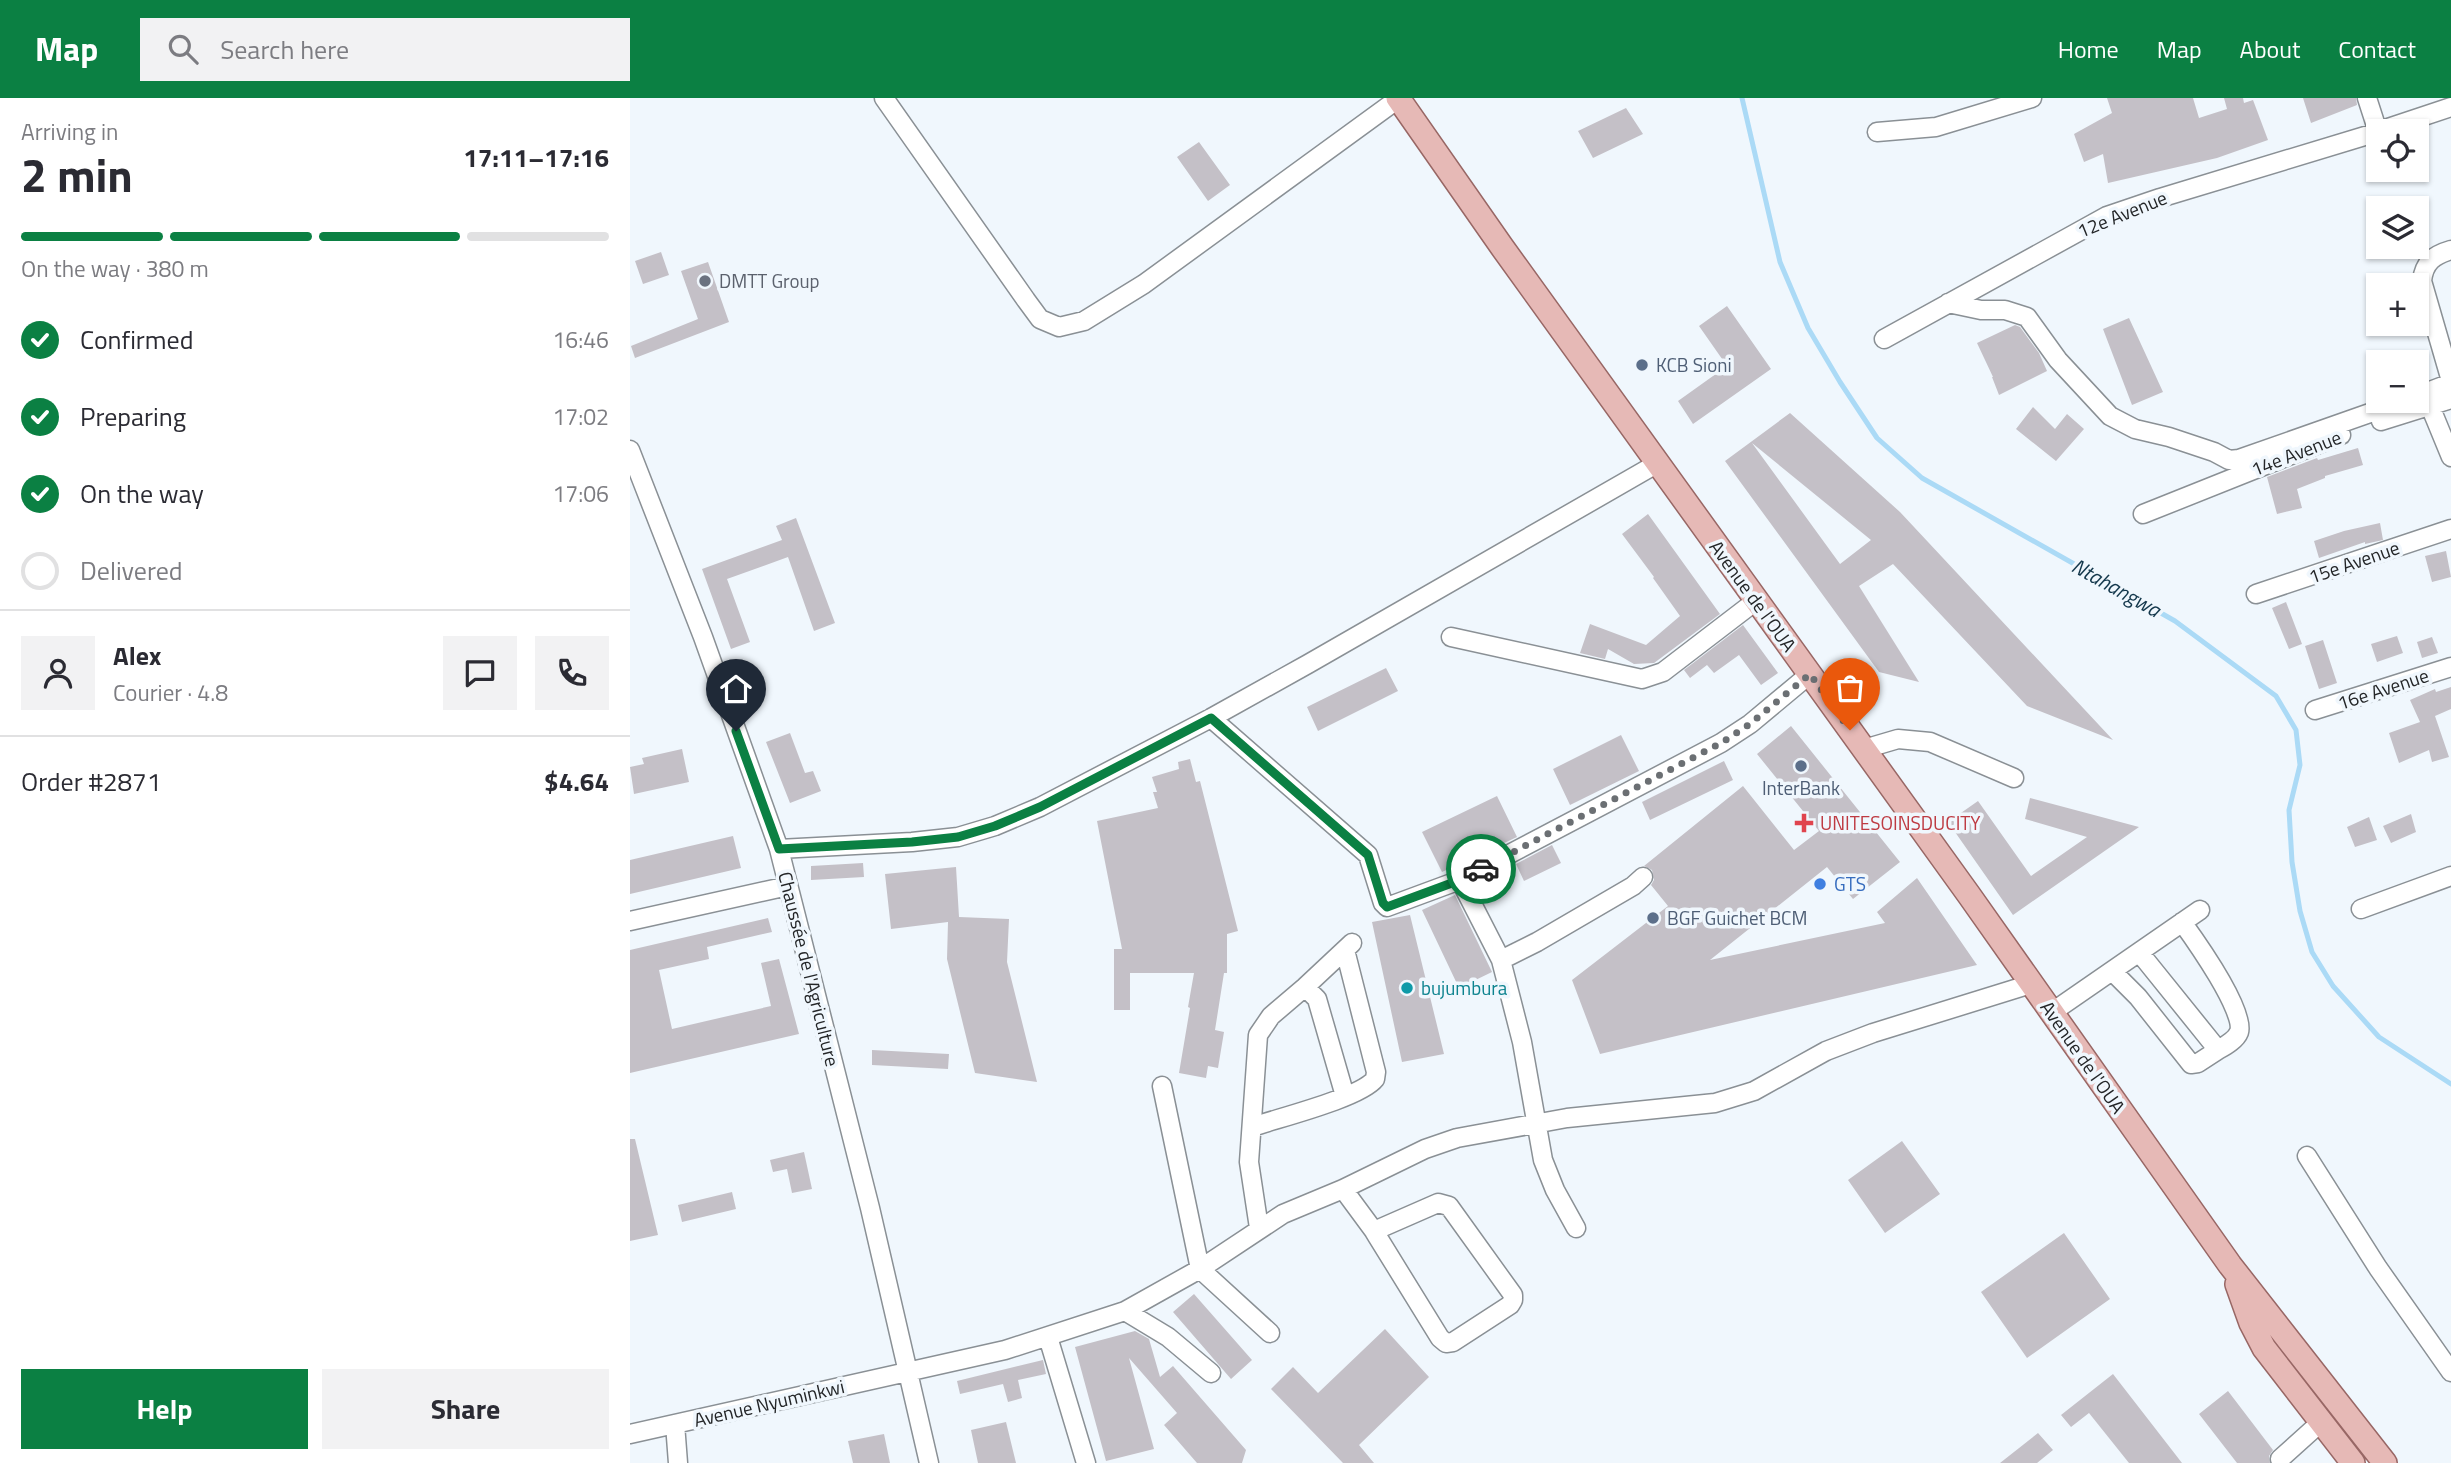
<!DOCTYPE html>
<html lang="en">
<head>
<meta charset="utf-8">
<style>
	:root { --surface:#fff; --page:#f2f2f3; --text:#2b2b33; --muted:#7c7c81; --line:#e1e1e2; --accent:#0b8043 }
	body { margin:0; font-family:"Titillium Web",sans-serif; background:var(--page); color:var(--text); height:100vh; display:flex; flex-direction:column; font-size:26px; white-space:nowrap }
	* { box-sizing:border-box; margin:0 }
	p { font-size:23px; color:var(--muted) }
	.icon { flex:none; width:38px; height:38px; fill:none; stroke:currentColor; stroke-width:2; stroke-linecap:round; stroke-linejoin:round }
	.map { position:relative; flex:1; overflow:hidden }
	.panel { display:flex; flex-direction:column; background:var(--surface); width:630px }
	.panel>* { flex:none }
	.controls { position:absolute; left:1736px; top:21px; display:grid; gap:14px }
	.controls a { display:grid; place-items:center; width:63px; height:63px; border-radius:0px; background:var(--surface); box-shadow:0 2px 5px #0004; font-size:35px }
	.pin { position:absolute; display:grid; place-items:center; width:60px; height:60px; color:#fff; margin:-72px -30px; border-radius:50% 50% 50% 0; rotate:-45deg; box-shadow:0 0 7px #0007 }
	.pin .icon { rotate:45deg }
	.courier { position:absolute; display:grid; place-items:center; width:70px; height:70px; margin:-35px; border:5px solid #0b8043; border-radius:50%; background:#fff; color:#222; box-shadow:0 2px 9px #0007 }
	.summary em { font-style:normal; font-weight:700 }
	.summary div { display:flex; flex-direction:column-reverse }
	.summary { display:flex; align-items:center; justify-content:space-between; height:119px; padding:0 21px }
	h1 { font-size:46px; font-weight:700; line-height:52px }
	.bar { display:grid; grid-template-columns:repeat(4,1fr); gap:10px 7px; align-content:center; height:84px; padding:0 21px }
	.bar i { height:9px; border-radius:5px; background:var(--line) }
	.bar .active { background:var(--accent) }
	.bar p { grid-column:span 4 }
	.line { display:flex; align-items:center; gap:18px; padding:0 21px; border-top:2px solid var(--line) }
	.line div { flex:1 }
	.round { display:grid; place-items:center; flex:none; width:74px; height:74px; border-radius:0px; background:var(--page) }
	ol { padding:0 21px; list-style:none }
	li { display:flex; align-items:center; gap:21px; height:77px }
	li p { margin-inline-start:auto }
	li .icon { padding:7px; border-radius:50%; background:var(--accent); color:#fff; stroke-width:4 }
	li:last-child { color:var(--muted) }
	li i { width:38px; height:38px; border:4px solid var(--line); border-radius:50% }
	.button { display:flex; gap:14px; margin-top:auto; padding:14px 21px }
	.button a { flex:1; height:80px; border-radius:0px; background:var(--accent); color:#fff; font-size:28px; font-weight:700; line-height:80px; text-align:center }
	.button a+a { background:var(--page); color:var(--text) }
	header { display:flex; align-items:center; gap:42px; box-sizing:border-box; height:98px; padding:0 35px; background:var(--accent); color:#fff }
	header strong { font-size:33px }
	nav { display:flex; gap:38px; margin-inline-start:auto; font-size:24px }
	.search { width:490px; height:63px; background:var(--page); display:flex; align-items:center; gap:18px; box-sizing:border-box; padding:0 24px; border-radius:0px; color:var(--muted); font-size:26px }
	main { display:flex; flex:1; min-height:0 }
	.map>svg:first-child { display:block }
	.lines { fill:none; stroke-linecap:round; stroke-linejoin:round }
	.stream { stroke:#abdaf6; stroke-width:5 }
	.building { fill:#c4c0c7; fill-rule:evenodd }
	.minor-casing { stroke:#8a9095; stroke-width:21 }
	.major-casing { stroke:#986765; stroke-width:26 }
	.minor { stroke:#fff; stroke-width:18 }
	.major { stroke:#e6b9b6; stroke-width:23 }
	.done { stroke:#6b6f73; stroke-width:7; stroke-dasharray:0 12.6 }
	.route { stroke:#0b8043; stroke-width:9 }
	.worship-dot { fill:#6b7280; stroke:#f0f7fd; stroke-width:2.5 }
	.service-dot { fill:#5c6f8a; stroke:#f0f7fd; stroke-width:2.5 }
	.health-dot { fill:#e0444e; stroke:#f0f7fd; stroke-width:2.5 }
	.shop-dot { fill:#3f7fe0; stroke:#f0f7fd; stroke-width:2.5 }
	.culture-dot { fill:#0f9aa8; stroke:#f0f7fd; stroke-width:2.5 }
	.labels { text-anchor:middle; stroke-width:7; stroke-linejoin:round; paint-order:stroke }
	.street-label { font-size:19px; fill:#242628; stroke:#f0f7fd }
	.worship-label { font-size:19px; fill:#5b616d; stroke:#f0f7fd; text-anchor:start }
	.service-label { font-size:19px; fill:#4e5e75; stroke:#f0f7fd; text-anchor:start }
	.health-label { font-size:19px; fill:#be3a42; stroke:#f0f7fd; text-anchor:start }
	.shop-label { font-size:19px; fill:#366cbe; stroke:#f0f7fd; text-anchor:start }
	.culture-label { font-size:19px; fill:#0d838f; stroke:#f0f7fd; text-anchor:start }
	.water-label { font-size:21px; font-style:italic; fill:#14384c; stroke:#f0f7fd }
</style>
</head>
<body>
<header>
<strong>Map</strong>
<div class="search"><svg class="icon" aria-label="search" viewBox="0 0 24 24"><circle cx="10" cy="10" r="6"/><path d="M15 15l6 6"/></svg>Search here</div>
<nav><a>Home</a><a>Map</a><a>About</a><a>Contact</a></nav>
</header>
<main>
<section class="panel">
<div class="summary"><div><h1>2 min</h1><p>Arriving in</p></div><em>17:11–17:16</em></div>
<div class="bar"><i class="active"></i><i class="active"></i><i class="active"></i><i></i><p>On the way · 380 m</p></div>
<ol>
<li><svg class="icon" aria-label="check" viewBox="0 0 24 24"><path d="M5 12l5 5 9-10"/></svg>Confirmed<p>16:46</p></li>
<li><svg class="icon" aria-label="check" viewBox="0 0 24 24"><path d="M5 12l5 5 9-10"/></svg>Preparing<p>17:02</p></li>
<li><svg class="icon" aria-label="check" viewBox="0 0 24 24"><path d="M5 12l5 5 9-10"/></svg>On the way<p>17:06</p></li>
<li><i></i>Delivered</li>
</ol>
<div class="line" style="height:126px"><a class="round"><svg class="icon" aria-label="person" viewBox="0 0 24 24"><circle cx="12" cy="8" r="4"/><path d="M4 21q1-7 8-7t8 7"/></svg></a><div><b>Alex</b><p>Courier · 4.8</p></div><a class="round"><svg class="icon" aria-label="chat" viewBox="0 0 24 24"><path d="M4 5h16v11H9l-5 4z"/></svg></a><a class="round"><svg class="icon" aria-label="phone" viewBox="0 0 24 24"><path d="M5 4h4l2 5-3 2q2 4 5 5l2-3 5 2v4C11 20 4 13 5 4z"/></svg></a></div>
<div class="line" style="height:91px"><div>Order #2871</div><b>$4.64</b></div>
<div class="button"><a>Help</a><a>Share</a></div>
</section>
<div class="map">
<svg width="1821" height="1365" viewBox="0 0 1821 1365">
	<rect width="100%" height="100%" fill="#f0f7fd"/>
	<g class="lines">
		<path class="stream" d="M 1112,0 L 1150,164 L 1178,230 L 1210,284 L 1247,340 L 1292,380 L 1545,523 L 1646,598 L 1666,632 L 1670,667 L 1659,712 L 1662,764 L 1670,813 L 1682,854 L 1703,888 L 1749,939 L 1821,986"/>
	</g>
	<path class="building" d="M 1477,0 L 1563,0 L 1569,20 L 1597,11 L 1594,0 L 1613,0 L 1614,5 L 1623,2 L 1638,42 L 1587,60 L 1478,85 L 1473,56 L 1454,64 L 1444,36 L 1482,15 Z
		M 1673,0 L 1726,0 L 1727,7 L 1681,25 Z
		M 996,10 L 1013,36 L 963,60 L 948,33 Z
		M 569,44 L 600,87 L 578,103 L 547,59 Z
		M 31,154 L 39,177 L 13,186 L 5,163 Z
		M 78,164 L 99,224 L 5,260 L 1,248 L 68,221 L 51,173 Z
		M 1097,208 L 1141,271 L 1063,326 L 1048,303 L 1097,268 L 1069,228 Z
		M 1499,220 L 1533,294 L 1502,307 L 1473,231 Z
		M 1385,227 L 1390,229 L 1409,255 L 1417,273 L 1369,297 L 1362,279 L 1363,279 L 1347,245 Z
		M 1403,309 L 1425,331 L 1437,316 L 1454,331 L 1426,363 L 1386,331 Z
		M 1160,315 L 1270,414 L 1483,642 L 1397,608 L 1263,466 L 1229,488 L 1289,584 L 1249,574 L 1095,363 ZM 1122,345 L 1241,442 L 1210,466 Z
		M 1728,350 L 1733,367 L 1695,378 L 1695,380 L 1667,391 L 1672,410 L 1647,416 L 1637,379 L 1687,360 L 1688,362 Z
		M 1018,416 L 1090,516 L 1024,565 L 1004,566 L 978,551 L 975,561 L 950,555 L 960,526 L 1016,547 L 1050,518 L 1023,480 L 1024,479 L 992,436 Z
		M 166,420 L 205,525 L 184,533 L 158,459 L 97,481 L 120,544 L 101,551 L 72,471 L 152,442 L 146,428 Z
		M 1750,425 L 1753,442 L 1735,446 L 1735,444 L 1689,460 L 1684,443 L 1714,433 Z
		M 1816,453 L 1821,479 L 1802,484 L 1795,458 Z
		M 1656,504 L 1672,546 L 1659,551 L 1642,510 Z
		M 1113,527 L 1148,575 L 1131,587 L 1109,557 L 1084,575 L 1077,567 L 1060,580 L 1054,572 Z
		M 1767,538 L 1773,555 L 1747,564 L 1741,546 Z
		M 1802,539 L 1808,555 L 1792,560 L 1787,544 Z
		M 1693,542 L 1707,585 L 1689,591 L 1675,548 Z
		M 756,570 L 768,593 L 688,633 L 677,609 Z
		M 1821,589 L 1821,611 L 1805,618 L 1819,659 L 1802,664 L 1799,652 L 1769,665 L 1759,635 L 1790,624 L 1780,602 L 1805,591 L 1806,594 Z
		M 1161,628 L 1270,764 L 1223,801 L 1197,769 L 1080,862 L 1255,825 L 1247,814 L 1287,780 L 1347,867 L 970,956 L 942,882 L 1038,808 L 1021,787 L 1024,782 L 1022,772 L 1014,768 L 1113,688 L 1164,752 L 1189,733 L 1127,656 Z
		M 160,635 L 175,675 L 183,673 L 191,693 L 160,705 L 136,644 Z
		M 991,637 L 1009,673 L 940,707 L 923,671 Z
		M 52,651 L 59,684 L 4,696 L 0,669 L 14,666 L 12,660 Z
		M 560,661 L 566,684 L 570,683 L 608,833 L 597,836 L 597,875 L 594,875 L 585,932 L 594,934 L 588,970 L 578,968 L 576,980 L 549,975 L 560,910 L 558,909 L 564,875 L 500,875 L 500,912 L 484,912 L 484,851 L 492,851 L 467,723 L 528,710 L 523,694 L 527,694 L 522,679 L 549,671 L 548,664 Z
		M 1094,663 L 1103,682 L 1020,722 L 1012,704 Z
		M 867,698 L 887,739 L 812,774 L 792,734 Z
		M 1400,700 L 1509,729 L 1383,817 L 1318,724 L 1348,703 L 1401,778 L 1457,739 L 1395,721 Z
		M 1781,716 L 1786,734 L 1761,745 L 1753,728 Z
		M 1739,719 L 1747,742 L 1725,749 L 1717,729 Z
		M 103,738 L 111,770 L 0,796 L 0,762 Z
		M 922,747 L 931,765 L 894,783 L 886,766 Z
		M 233,765 L 234,779 L 181,782 L 181,768 Z
		M 326,769 L 329,819 L 379,821 L 377,864 L 407,984 L 345,975 L 317,861 L 318,824 L 261,831 L 255,776 Z
		M 825,797 L 862,874 L 829,890 L 792,812 Z
		M 780,817 L 814,956 L 772,964 L 742,824 Z
		M 138,820 L 142,834 L 77,849 L 79,861 L 29,872 L 42,931 L 141,908 L 131,865 L 149,861 L 169,936 L 0,975 L 0,852 Z
		M 242,952 L 319,956 L 318,971 L 242,967 Z
		M 0,1041 L 5,1041 L 28,1137 L 0,1143 Z
		M 1272,1043 L 1310,1096 L 1255,1135 L 1218,1082 Z
		M 174,1054 L 182,1091 L 162,1095 L 157,1071 L 143,1074 L 140,1062 Z
		M 102,1094 L 106,1111 L 52,1124 L 48,1107 Z
		M 1434,1135 L 1480,1201 L 1397,1260 L 1351,1194 Z
		M 564,1196 L 622,1262 L 601,1281 L 543,1214 Z
		M 755,1231 L 799,1279 L 729,1347 L 744,1365 L 713,1365 L 641,1291 L 663,1269 L 688,1295 Z
		M 505,1233 L 519,1241 L 530,1279 L 543,1268 L 616,1352 L 612,1365 L 567,1365 L 534,1327 L 547,1315 L 499,1260 L 524,1351 L 476,1363 L 445,1249 Z
		M 413,1262 L 416,1276 L 388,1282 L 392,1300 L 378,1304 L 373,1286 L 330,1296 L 327,1283 Z
		M 1483,1276 L 1552,1365 L 1499,1365 L 1459,1315 L 1441,1329 L 1431,1317 Z
		M 1598,1293 L 1643,1352 L 1639,1358 L 1640,1365 L 1607,1365 L 1569,1316 Z
		M 376,1324 L 386,1365 L 348,1365 L 341,1332 Z
		M 1408,1335 L 1423,1352 L 1407,1365 L 1370,1365 Z
		M 254,1336 L 260,1365 L 223,1365 L 218,1343 Z"/>
	<g class="lines">
		<defs>
			<path id="minor" d="M 254,0 L 396,202 L 410,221 L 429,229 L 454,223 L 514,186 L 768,1
				M 1737,0 L 1748,34
				M 1749,33 L 1821,9
				M 1247,34 L 1306,29 L 1402,0
				M 1821,152 C 1804,157 1794,164 1792,183 L 1821,283
				M 1318,205 L 1351,212 L 1375,212 L 1397,219 L 1428,262 L 1480,318 L 1505,331 L 1539,339 L 1584,354 L 1599,362 L 1609,361 L 1774,303
				M 1254,241 L 1477,118 L 1530,100 L 1748,34
				M 1787,298 L 1821,285
				M 1800,308 L 1821,359
				M 1751,323 L 1821,301
				M 0,352 L 73,539 L 149,751 L 240,1110 L 299,1365
				M 1513,416 L 1711,337
				M 1626,496 L 1821,431
				M 821,539 L 1012,581 L 1033,574 L 1127,502
				M 1685,612 L 1821,569
				M 581,620 L 738,757 L 753,805 L 757,809 L 830,782
				M 1234,651 L 1268,641 L 1300,644 L 1384,680
				M 149,751 L 282,744 L 328,739 L 365,728 L 410,709 L 581,620 L 678,566 L 1028,365
				M 1731,811 L 1821,778
				M 0,823 L 158,788
				M 1509,854 L 1588,952 C 1595,948 1606,942 1609,934 C 1616,914 1565,842 1552,824
				M 871,862 L 907,844 L 1003,788 L 1013,779
				M 1482,873 L 1508,899 L 1561,966 L 1568,965 L 1588,952
				M 675,889 L 687,901 L 715,998
				M 1421,915 L 1570,812
				M 532,988 L 570,1171 L 640,1235
				M 622,1029 C 648,1020 730,1000 745,981 L 746,974 L 715,852
				M 1677,1058 L 1748,1170 L 1821,1274
				M 713,1091 L 744,1133 L 747,1138 L 810,1240 L 816,1245 L 823,1244 L 880,1207 L 883,1202 L 883,1197 L 819,1108 L 808,1105 L 744,1133
				M 629,1130 L 619,1064 L 628,937 L 641,918 L 675,889 L 722,845
				M 946,1130 L 925,1092 L 913,1062 L 892,944 L 871,862 L 830,782 L 1091,645 L 1120,626 L 1180,576
				M 495,1213 L 538,1239 L 581,1275
				M 418,1239 L 456,1365
				M 45,1326 L 48,1365
				M 0,1336 L 375,1252 L 495,1213 L 570,1171 L 653,1116 L 713,1091 L 795,1051 L 827,1040 L 937,1020 L 1085,1005 L 1124,993 L 1196,953 L 1243,935 L 1401,886
				M 1650,1361 L 1690,1325"/>
			<path id="major" d="M 768,0 L 872,149 L 1339,797 L 1600,1167 L 1755,1365
				M 1607,1186 L 1621,1225 L 1634,1250 L 1723,1365"/>
		</defs>
		<use href="#minor" class="minor-casing"/>
		<use href="#major" class="major-casing"/>
		<use href="#minor" class="minor"/>
		<use href="#major" class="major"/>
	</g>
	<g class="lines">
		<path class="done" d="M 851,771 L 1091,645 L 1120,626 L 1180,576 L 1220,632"/>
		<path class="route" d="M 106,633 L 149,751 L 282,744 L 328,739 L 365,728 L 410,709 L 581,620 L 738,757 L 753,805 L 757,809 L 830,782 L 851,771"/>
	</g>
	<circle class="worship-dot" cx="75" cy="183" r="7"/>
	<g class="service-dot">
		<circle cx="1012" cy="267" r="7"/>
		<circle cx="1171" cy="668" r="7"/>
		<circle cx="1023" cy="820" r="7"/>
	</g>
	<path class="health-dot" d="M1170.5 714.5h7v7h7v7h-7v7h-7v-7h-7v-7h7z"/>
	<circle class="shop-dot" cx="1190" cy="786" r="7"/>
	<circle class="culture-dot" cx="777" cy="890" r="7"/>
	<g class="labels">
		<g class="street-label">
			<text transform="translate(1492 116) rotate(-22)" y="7">12e Avenue</text>
			<text transform="translate(1666 355) rotate(-21)" y="7">14e Avenue</text>
			<text transform="translate(1724 464) rotate(-19)" y="7">15e Avenue</text>
			<text transform="translate(1123 498) rotate(54)" y="7">Avenue de l'OUA</text>
			<text transform="translate(1753 591) rotate(-18)" y="7">16e Avenue</text>
			<text transform="translate(179 871) rotate(76)" y="7">Chaussée de l'Agriculture</text>
			<text transform="translate(1453 959) rotate(55)" y="7">Avenue de l'OUA</text>
			<text transform="translate(139 1305) rotate(-13)" y="7">Avenue Nyuminkwi</text>
		</g>
		<g class="worship-label">
			<text x="89" y="190">DMTT Group</text>
		</g>
		<g class="service-label">
			<text x="1026" y="274">KCB Sioni</text>
			<text x="1171" y="697" text-anchor="middle">InterBank</text>
			<text x="1037" y="827">BGF Guichet BCM</text>
		</g>
		<g class="health-label">
			<text x="1190" y="732">UNITESOINSDUCITY</text>
		</g>
		<g class="shop-label">
			<text x="1204" y="793">GTS</text>
		</g>
		<g class="culture-label">
			<text x="791" y="897">bujumbura</text>
		</g>
		<g class="water-label">
			<text transform="translate(1486 490) rotate(29)" y="7">Ntahangwa</text>
		</g>
	</g>
</svg>
<div class="controls">
<a><svg class="icon" aria-label="locate" viewBox="0 0 24 24"><circle cx="12" cy="12" r="6"/><path d="M12 2v4M12 18v4M2 12h4M18 12h4"/></svg></a>
<a><svg class="icon" aria-label="layers" viewBox="0 0 24 24"><path d="M12 4l9 5-9 5-9-5zM3 14l9 5 9-5"/></svg></a>
<a>+</a>
<a>−</a>
</div>
<div class="pin" style="left:1220px;top:632px;background:#ea580c"><svg class="icon" aria-label="bag" viewBox="0 0 24 24"><path d="M5 8h14l-1 12H6zM9 8a3 3 0 0 1 6 0"/></svg></div>
<div class="pin" style="left:106px;top:633px;background:#1f2937"><svg class="icon" aria-label="home" viewBox="0 0 24 24"><path d="M3 11l9-7 9 7M6 9v11h12V9"/></svg></div>
<div class="courier" style="left:851px;top:771px"><svg class="icon" aria-label="car" viewBox="0 0 24 24"><path d="M5 17H2v-5l4-1 3-4h7l3 4 3 1v5h-3M9 17h6M6 11h13"/><circle cx="7" cy="17" r="2"/><circle cx="17" cy="17" r="2"/></svg></div>
</div>
</main>
</body>
</html>
